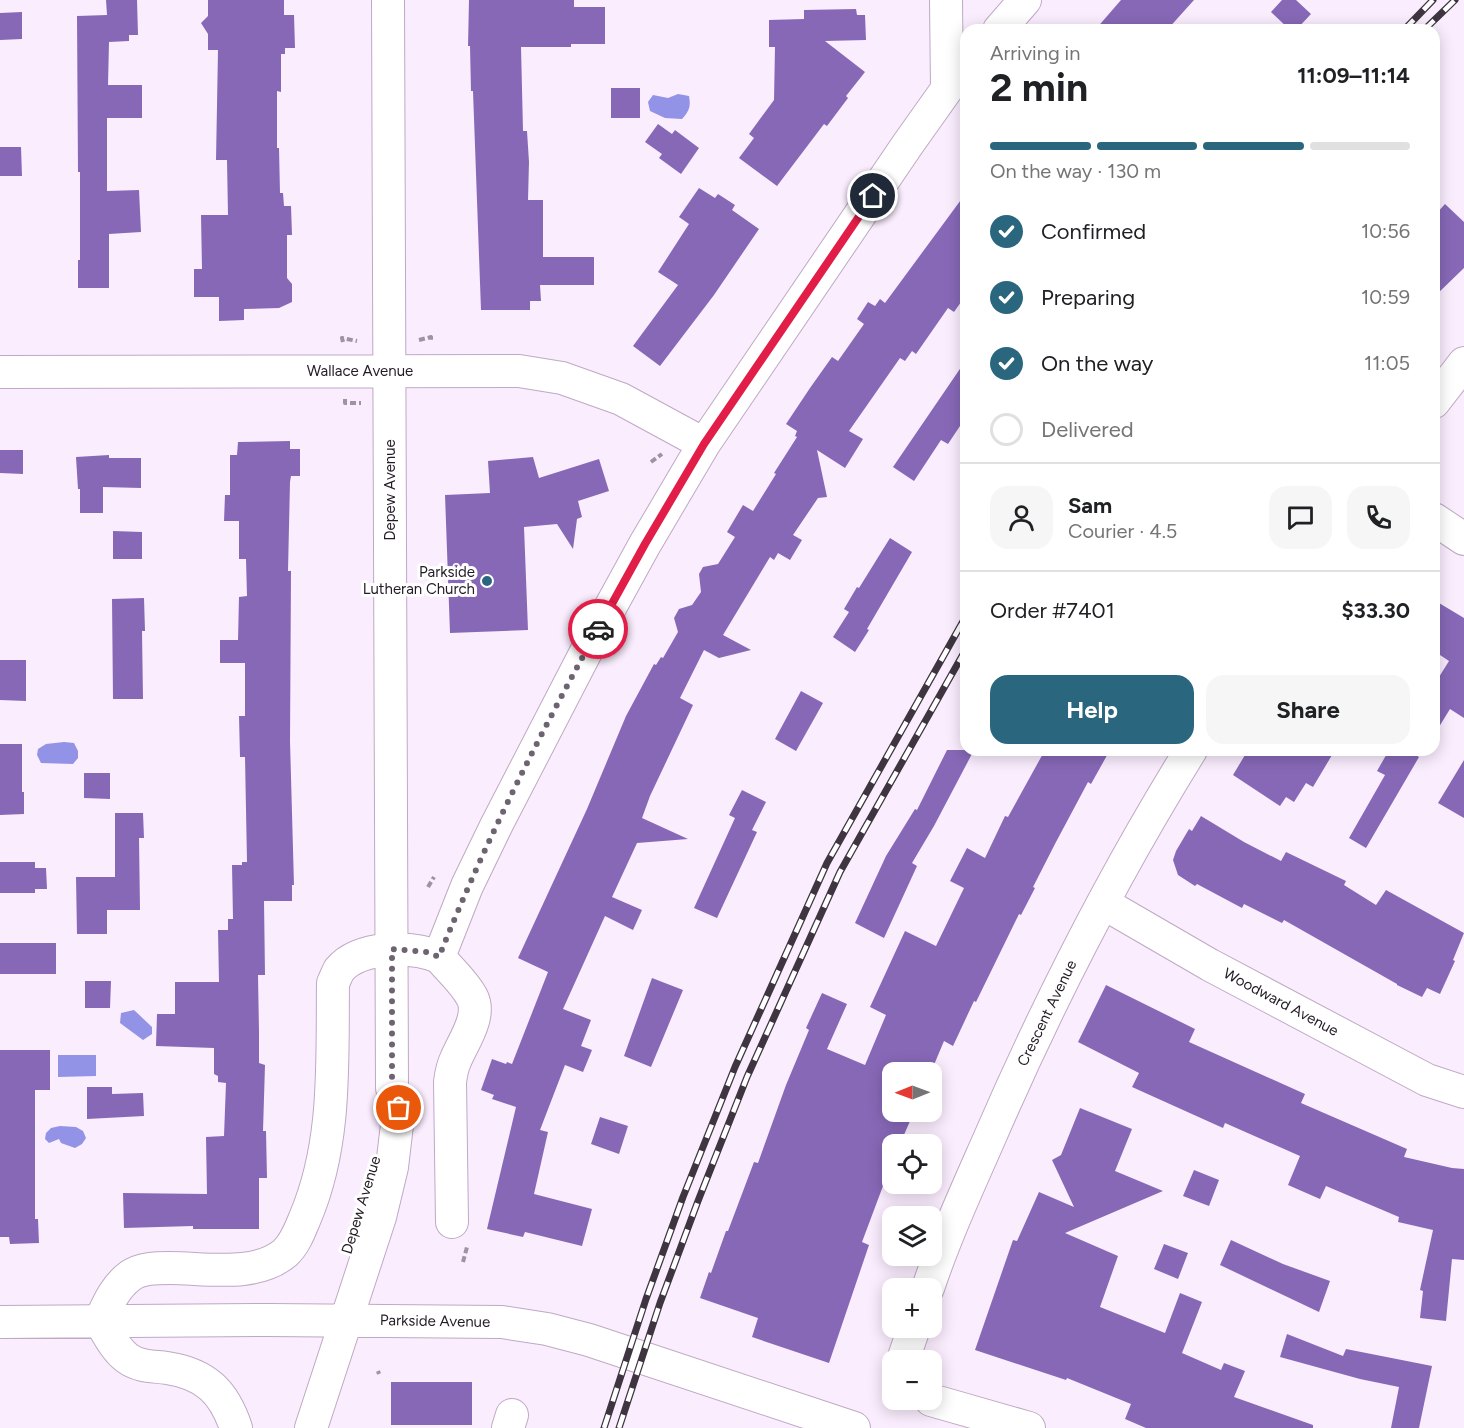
<!DOCTYPE html>
<html lang="en">
<head>
<meta charset="utf-8">
<style>
	:root { --surface:#fff; --page:#f6f6f6; --text:#202124; --muted:#757577; --line:#e0e0e0; --accent:#2a667d }
	body { margin:0; font-family:Figtree,sans-serif; background:var(--page); color:var(--text); height:100vh; display:flex; flex-direction:column; font-size:22px; white-space:nowrap }
	* { box-sizing:border-box; margin:0 }
	p { font-size:20px; color:var(--muted) }
	.icon { flex:none; width:33px; height:33px; fill:none; stroke:currentColor; stroke-width:2; stroke-linecap:round; stroke-linejoin:round }
	.map { position:relative; flex:1; overflow:hidden }
	.sheet { position:absolute; left:960px; top:24px; width:480px; height:732px; display:flex; flex-direction:column; background:var(--surface); border-radius:18px; box-shadow:0 3px 15px #0003 }
	.sheet>* { flex:none }
	.needle { width:39px; rotate:269deg }
	.tools { position:absolute; left:882px; top:1062px; display:grid; gap:12px }
	.tools a { display:grid; place-items:center; width:60px; height:60px; border-radius:12px; background:var(--surface); box-shadow:0 3px 15px #0003; font-size:30px }
	.pin { position:absolute; display:grid; place-items:center; width:51px; height:51px; color:#fff; margin:-26px; border:3px solid #fff; border-radius:50%; box-shadow:0 2px 6px #0007 }
	.courier { position:absolute; display:grid; place-items:center; width:60px; height:60px; margin:-30px; border:4px solid #e11d48; border-radius:50%; background:#fff; color:#222; box-shadow:0 2px 8px #0007 }
	.summary em { font-style:normal; font-weight:700 }
	.summary div { display:flex; flex-direction:column-reverse }
	.summary { display:flex; align-items:center; justify-content:space-between; height:102px; padding:0 30px }
	h1 { font-size:39px; font-weight:700; line-height:45px }
	.bar { display:grid; grid-template-columns:repeat(4,1fr); gap:9px 6px; align-content:center; height:72px; padding:0 30px }
	.bar i { height:8px; border-radius:4px; background:var(--line) }
	.bar .current { background:var(--accent) }
	.bar p { grid-column:span 4 }
	.line { display:flex; align-items:center; gap:15px; padding:0 30px; border-top:2px solid var(--line) }
	.line div { flex:1 }
	.round { display:grid; place-items:center; flex:none; width:63px; height:63px; border-radius:18px; background:var(--page) }
	ol { padding:0 30px; list-style:none }
	li { display:flex; align-items:center; gap:18px; height:66px }
	li p { margin-inline-start:auto }
	li .icon { padding:6px; border-radius:50%; background:var(--accent); color:#fff; stroke-width:4 }
	li:last-child { color:var(--muted) }
	li i { width:33px; height:33px; border:3px solid var(--line); border-radius:50% }
	.action { display:flex; gap:12px; margin-top:auto; padding:12px 30px }
	.action a { flex:1; height:69px; border-radius:18px; background:var(--accent); color:#fff; font-size:24px; font-weight:700; line-height:69px; text-align:center }
	.action a+a { background:var(--page); color:var(--text) }
	.map>svg:first-child { display:block }
	.water { fill:#9292e6 }
	.building { fill:#8768b7 }
	.lines { fill:none; stroke-linecap:round; stroke-linejoin:round }
	.minor-casing { stroke:#bfa9c4; stroke-width:34 }
	.path { stroke:#9e93a1; stroke-width:4; stroke-dasharray:6 3; stroke-linecap:butt }
	.minor { stroke:#fff; stroke-width:32 }
	.rail-casing { stroke:#3e3540; stroke-width:7 }
	.rail { stroke:#fff; stroke-width:4.5; stroke-dasharray:14; stroke-linecap:butt }
	.done { stroke:#6e6471; stroke-width:6; stroke-dasharray:0 10.8 }
	.route { stroke:#e11d48; stroke-width:8 }
	.poi-dot { fill:#2a667d; stroke:#fff; stroke-width:2 }
	.labels { text-anchor:middle; stroke-width:6; stroke-linejoin:round; paint-order:stroke }
	.street-label { font-size:15px; fill:#231b25; stroke:#fff }
	.poi-label { font-size:15px; fill:#231b25; stroke:#fff; text-anchor:end }
</style>
</head>
<body>
<div class="map">
<svg width="1464" height="1428" viewBox="0 0 1464 1428">
	<rect width="100%" height="100%" fill="#faedfe"/>
	<path class="water" d="M 678,94 L 689,96 C 691,107 689,111 682,119 L 665,118 L 650,111 L 648,102 L 653,95 L 668,98 Z
		M 64,742 L 74,743 L 78,751 L 78,758 L 73,764 L 41,763 L 37,755 L 38,749 L 46,744 Z
		M 134,1010 L 152,1027 L 152,1034 L 143,1040 L 120,1023 L 121,1013 Z
		M 58,1055 L 96,1055 L 96,1076 L 58,1077 Z
		M 60,1126 L 76,1127 L 83,1131 L 86,1138 L 82,1144 L 75,1148 L 61,1143 L 59,1139 L 49,1143 L 45,1139 L 46,1133 L 51,1128 Z"/>
	<path class="building" d="M 106,0 L 137,0 L 138,35 L 129,35 L 129,41 L 109,42 L 108,85 L 142,85 L 142,118 L 107,118 L 107,191 L 139,190 L 141,232 L 109,234 L 109,288 L 78,288 L 78,260 L 80,260 L 80,172 L 78,172 L 77,16 L 107,15 Z
		M 208,0 L 284,0 L 284,15 L 294,15 L 295,48 L 285,48 L 285,54 L 281,54 L 281,92 L 277,91 L 277,148 L 279,148 L 280,193 L 283,193 L 284,206 L 291,206 L 292,235 L 287,235 L 287,278 L 292,284 L 292,302 L 279,308 L 244,309 L 244,320 L 219,321 L 219,297 L 194,297 L 194,269 L 202,269 L 201,215 L 228,215 L 227,160 L 216,160 L 218,50 L 208,50 L 208,34 L 201,23 L 208,16 Z
		M 469,0 L 574,0 L 574,7 L 605,7 L 605,44 L 571,44 L 571,47 L 521,47 L 523,131 L 527,131 L 529,162 L 528,200 L 543,200 L 543,257 L 594,257 L 594,285 L 540,285 L 541,301 L 530,301 L 530,310 L 481,310 L 473,91 L 471,91 L 470,46 L 468,46 Z
		M 1121,0 L 1194,0 L 1167,30 L 1095,30 Z
		M 1282,0 L 1296,0 L 1311,14 L 1296,30 L 1290,30 L 1271,12 Z
		M 856,9 L 857,15 L 865,15 L 866,40 L 825,41 L 865,72 L 846,96 L 848,98 L 827,126 L 824,124 L 777,186 L 739,158 L 754,138 L 749,134 L 774,100 L 775,47 L 769,47 L 769,20 L 804,19 L 804,10 Z
		M 22,12 L 22,39 L 0,40 L 0,13 Z
		M 611,88 L 640,88 L 640,118 L 611,118 Z
		M 658,124 L 672,134 L 675,130 L 699,148 L 681,174 L 659,158 L 662,154 L 645,142 Z
		M 0,147 L 21,147 L 22,176 L 0,176 Z
		M 699,188 L 715,198 L 718,194 L 735,205 L 732,210 L 759,229 L 714,295 L 660,366 L 633,346 L 678,285 L 658,272 L 689,224 L 679,217 Z
		M 966,193 L 966,295 L 954,312 L 948,308 L 916,354 L 912,351 L 905,361 L 900,358 L 849,431 L 863,439 L 845,468 L 817,450 L 827,497 L 818,498 L 793,535 L 802,540 L 790,560 L 778,553 L 774,560 L 770,557 L 723,635 L 751,650 L 719,658 L 704,650 L 680,698 L 693,705 L 650,796 L 642,818 L 688,839 L 637,843 L 612,897 L 642,910 L 633,930 L 605,916 L 563,1009 L 591,1020 L 581,1046 L 592,1050 L 583,1072 L 565,1065 L 540,1130 L 548,1132 L 534,1194 L 592,1209 L 582,1246 L 525,1232 L 523,1237 L 487,1229 L 516,1107 L 492,1099 L 494,1095 L 481,1090 L 492,1059 L 506,1064 L 507,1062 L 512,1064 L 548,972 L 518,958 L 587,809 L 626,716 L 654,664 L 656,665 L 661,657 L 663,658 L 678,632 L 674,618 L 679,609 L 692,605 L 701,592 L 699,574 L 703,567 L 718,564 L 735,537 L 727,532 L 743,505 L 753,511 L 776,474 L 774,473 L 797,437 L 795,436 L 797,431 L 786,424 L 810,388 L 832,357 L 838,361 L 864,324 L 857,319 L 868,302 L 875,306 L 880,299 L 885,303 Z
		M 1445,204 L 1464,222 L 1464,268 L 1434,297 L 1434,216 Z
		M 966,360 L 966,417 L 948,444 L 941,440 L 914,481 L 893,467 Z
		M 290,441 L 290,449 L 300,449 L 300,476 L 291,476 L 290,482 L 288,571 L 291,571 L 290,741 L 294,885 L 292,885 L 292,901 L 264,901 L 265,975 L 258,975 L 259,1032 L 259,1063 L 265,1065 L 263,1131 L 266,1131 L 267,1178 L 259,1178 L 259,1229 L 193,1229 L 193,1226 L 124,1228 L 123,1193 L 207,1194 L 206,1137 L 224,1136 L 226,1083 L 218,1082 L 218,1076 L 214,1074 L 214,1048 L 156,1046 L 157,1014 L 175,1014 L 175,982 L 219,982 L 218,930 L 228,930 L 228,919 L 233,919 L 232,865 L 242,865 L 242,862 L 247,862 L 245,757 L 240,757 L 239,716 L 245,716 L 245,663 L 220,663 L 220,640 L 238,640 L 239,597 L 247,596 L 246,559 L 239,559 L 239,521 L 224,521 L 225,495 L 230,495 L 230,455 L 237,455 L 238,442 Z
		M 0,450 L 23,450 L 23,474 L 0,473 Z
		M 109,455 L 109,458 L 141,458 L 141,488 L 103,487 L 103,513 L 80,513 L 80,489 L 78,489 L 76,457 Z
		M 533,457 L 539,478 L 599,459 L 609,491 L 578,501 L 582,517 L 577,519 L 573,549 L 557,524 L 524,527 L 528,630 L 450,633 L 445,495 L 490,493 L 488,461 Z
		M 113,531 L 142,532 L 142,559 L 113,559 Z
		M 890,538 L 912,552 L 867,629 L 869,630 L 855,652 L 833,637 L 849,612 L 844,609 L 857,587 L 859,588 Z
		M 144,598 L 145,631 L 142,631 L 143,699 L 113,699 L 112,599 Z
		M 1434,600 L 1464,618 L 1464,718 L 1450,709 L 1434,735 L 1434,685 L 1449,661 L 1434,651 Z
		M 0,660 L 26,660 L 26,701 L 0,700 Z
		M 801,691 L 823,703 L 796,751 L 775,739 Z
		M 0,744 L 22,744 L 22,792 L 24,792 L 24,814 L 0,815 Z
		M 947,750 L 974,750 L 934,826 L 912,863 L 917,866 L 884,938 L 855,923 L 886,856 L 915,809 L 917,810 Z
		M 1045,750 L 1110,750 L 1091,784 L 1088,782 L 1056,842 L 1033,887 L 1035,888 L 1021,915 L 1019,914 L 976,1002 L 974,1001 L 953,1046 L 944,1041 L 931,1072 L 892,1072 L 892,1112 L 914,1112 L 900,1144 L 892,1144 L 892,1162 L 862,1242 L 869,1245 L 829,1363 L 752,1337 L 758,1318 L 700,1298 L 709,1272 L 711,1273 L 726,1231 L 728,1231 L 754,1162 L 758,1163 L 786,1085 L 809,1030 L 806,1028 L 822,993 L 847,1004 L 827,1049 L 865,1065 L 886,1015 L 870,1007 L 905,931 L 936,946 L 964,888 L 950,881 L 967,848 L 985,858 L 1005,816 L 1008,817 Z
		M 1248,750 L 1335,750 L 1313,787 L 1306,783 L 1294,802 L 1286,797 L 1280,806 L 1233,775 Z
		M 1389,750 L 1408,750 L 1419,757 L 1366,848 L 1349,838 L 1385,775 L 1377,771 Z
		M 1464,760 L 1464,818 L 1438,803 Z
		M 84,773 L 110,773 L 110,799 L 84,798 Z
		M 742,790 L 766,802 L 752,830 L 757,832 L 717,918 L 694,908 L 735,818 L 729,815 Z
		M 115,813 L 143,813 L 144,838 L 139,838 L 140,910 L 107,910 L 107,934 L 77,934 L 76,877 L 115,877 Z
		M 1201,816 L 1244,842 L 1281,861 L 1286,852 L 1346,881 L 1344,885 L 1376,905 L 1386,890 L 1464,933 L 1453,960 L 1455,961 L 1440,994 L 1427,988 L 1422,997 L 1397,985 L 1397,984 L 1284,920 L 1282,923 L 1244,904 L 1242,908 L 1197,884 L 1195,886 L 1178,875 L 1173,860 L 1176,851 L 1189,829 L 1192,831 Z
		M 0,862 L 35,862 L 35,868 L 46,868 L 47,889 L 35,889 L 35,893 L 0,893 Z
		M 0,943 L 56,943 L 56,974 L 0,974 Z
		M 652,978 L 683,990 L 651,1067 L 624,1056 Z
		M 85,981 L 111,981 L 110,1008 L 85,1008 Z
		M 1106,985 L 1195,1029 L 1189,1042 L 1305,1094 L 1301,1103 L 1407,1149 L 1404,1157 L 1452,1168 L 1464,1169 L 1464,1260 L 1452,1259 L 1446,1321 L 1420,1318 L 1423,1291 L 1420,1290 L 1433,1230 L 1398,1222 L 1399,1217 L 1326,1186 L 1320,1199 L 1288,1185 L 1300,1156 L 1225,1123 L 1223,1128 L 1132,1087 L 1139,1073 L 1078,1042 Z
		M 0,1050 L 50,1050 L 50,1090 L 35,1090 L 35,1219 L 38,1219 L 39,1243 L 10,1244 L 9,1237 L 0,1237 Z
		M 87,1087 L 112,1087 L 112,1094 L 143,1093 L 144,1116 L 87,1119 Z
		M 1080,1108 L 1132,1129 L 1115,1171 L 1163,1191 L 1065,1233 L 1118,1256 L 1100,1307 L 1165,1333 L 1180,1293 L 1202,1302 L 1182,1353 L 1221,1370 L 1224,1363 L 1245,1371 L 1234,1397 L 1313,1425 L 1313,1428 L 1146,1428 L 1125,1419 L 1131,1404 L 1067,1378 L 1066,1380 L 975,1350 L 1013,1240 L 1017,1241 L 1039,1192 L 1074,1207 L 1052,1160 L 1061,1155 Z
		M 600,1117 L 628,1126 L 619,1154 L 591,1144 Z
		M 1194,1170 L 1219,1180 L 1209,1206 L 1183,1196 Z
		M 1231,1240 L 1283,1264 L 1330,1281 L 1319,1312 L 1220,1265 Z
		M 1164,1244 L 1188,1253 L 1178,1279 L 1154,1269 Z
		M 1287,1334 L 1343,1356 L 1346,1349 L 1432,1366 L 1419,1428 L 1391,1428 L 1399,1387 L 1360,1379 L 1280,1357 Z
		M 391,1382 L 472,1382 L 472,1425 L 391,1425 Z"/>
	<g class="lines">
		<defs>
			<path id="minor" d="M 946,0 L 947,89
				M 999,30 L 1025,0
				M 0,372 L 519,371 L 562,378 L 621,399 L 704,444
				M 1434,402 L 1464,363
				M 1434,519 L 1464,539
				M 1103,903 L 1210,965 L 1427,1080 L 1464,1092
				M 439,957 C 450,970 464,982 472,997 C 482,1016 463,1042 456,1059 C 452,1067 451,1074 450,1082 L 452,1222
				M 928,1288 C 945,1237 968,1187 990,1137 C 1048,1003 1114,874 1191,750
				M 0,1322 L 269,1320 L 502,1322 L 547,1329 L 589,1340 L 854,1428
				M 903,1360 L 914,1328
				M 931,1400 L 1029,1428
				M 236,1428 C 224,1392 206,1374 167,1368 C 153,1366 139,1367 127,1358 C 115,1349 108,1334 100,1321 C 108,1304 115,1287 130,1276 C 141,1268 156,1268 170,1268 C 206,1268 255,1278 285,1253 C 295,1244 300,1230 305,1218 C 337,1143 332,1062 333,983 C 335,979 337,974 339,970 C 360,945 412,946 439,957 L 467,886 L 497,824 L 589,646 L 645,544 L 704,444 L 908,144 L 947,89 L 966,67
				M 311,1428 L 380,1217 L 392,1167 L 399,1108 L 392,1088 L 388,0
				M 508,1428 L 512,1415"/>
		</defs>
		<use href="#minor" class="minor-casing"/>
		<path class="path" d="M 419,340 L 431,337 L 431,342
			M 343,342 L 342,338 L 357,341
			M 345,399 L 345,403 L 361,403
			M 651,462 L 662,454
			M 428,887 L 434,877
			M 463,1262 L 467,1247
			M 378,1371 L 379,1374"/>
		<use href="#minor" class="minor"/>
		<defs>
			<path id="rail" d="M 1404,30 L 1433,0
				M 1424,30 L 1455,0
				M 604,1428 L 646,1299 L 683,1197 L 735,1067 L 827,863 L 966,616
				M 619,1428 L 660,1303 L 698,1201 L 747,1077 L 840,872 L 966,649"/>
		</defs>
		<use href="#rail" class="rail-casing"/>
		<use href="#rail" class="rail"/>
	</g>
	<g class="lines">
		<path class="done" d="M 399,1108 L 392,1088 L 392,949 L 427,952 L 439,957 C 484,844 539,736 598,629"/>
		<path class="route" d="M 598,629 L 645,544 L 704,444 L 873,196"/>
	</g>
	<circle class="poi-dot" cx="487" cy="581" r="6"/>
	<g class="labels">
		<g class="street-label">
			<text x="360" y="376">Wallace Avenue</text>
			<text transform="translate(390 490) rotate(-90)" y="5">Depew Avenue</text>
			<text transform="translate(1281 1002) rotate(28)" y="5">Woodward Avenue</text>
			<text transform="translate(1047 1013) rotate(-64)" y="5">Crescent Avenue</text>
			<text transform="translate(361 1205) rotate(-73)" y="5">Depew Avenue</text>
			<text transform="translate(435 1321) rotate(1)" y="5">Parkside Avenue</text>
		</g>
		<g class="poi-label">
			<text x="475" y="577">Parkside<tspan x="475" dy="17">Lutheran Church</tspan></text>
		</g>
	</g>
</svg>
<div class="tools">
<a><svg class="needle" viewBox="-14 -14 28 28"><path d="M0-13l5 13h-10z" fill="#e53935"/><path d="M0 13l5-13h-10z" fill="#757577"/></svg></a>
<a><svg class="icon" aria-label="locate" viewBox="0 0 24 24"><circle cx="12" cy="12" r="6"/><path d="M12 2v4M12 18v4M2 12h4M18 12h4"/></svg></a>
<a><svg class="icon" aria-label="layers" viewBox="0 0 24 24"><path d="M12 4l9 5-9 5-9-5zM3 14l9 5 9-5"/></svg></a>
<a>+</a>
<a>−</a>
</div>
<div class="pin" style="left:399px;top:1108px;background:#ea580c"><svg class="icon" aria-label="bag" viewBox="0 0 24 24"><path d="M5 8h14l-1 12H6zM9 8a3 3 0 0 1 6 0"/></svg></div>
<div class="pin" style="left:873px;top:196px;background:#1f2937"><svg class="icon" aria-label="home" viewBox="0 0 24 24"><path d="M3 11l9-7 9 7M6 9v11h12V9"/></svg></div>
<div class="courier" style="left:598px;top:629px"><svg class="icon" aria-label="car" viewBox="0 0 24 24"><path d="M5 17H2v-5l4-1 3-4h7l3 4 3 1v5h-3M9 17h6M6 11h13"/><circle cx="7" cy="17" r="2"/><circle cx="17" cy="17" r="2"/></svg></div>
<section class="sheet">
<div class="summary"><div><h1>2 min</h1><p>Arriving in</p></div><em>11:09–11:14</em></div>
<div class="bar"><i class="current"></i><i class="current"></i><i class="current"></i><i></i><p>On the way · 130 m</p></div>
<ol>
<li><svg class="icon" aria-label="check" viewBox="0 0 24 24"><path d="M5 12l5 5 9-10"/></svg>Confirmed<p>10:56</p></li>
<li><svg class="icon" aria-label="check" viewBox="0 0 24 24"><path d="M5 12l5 5 9-10"/></svg>Preparing<p>10:59</p></li>
<li><svg class="icon" aria-label="check" viewBox="0 0 24 24"><path d="M5 12l5 5 9-10"/></svg>On the way<p>11:05</p></li>
<li><i></i>Delivered</li>
</ol>
<div class="line" style="height:108px"><a class="round"><svg class="icon" aria-label="person" viewBox="0 0 24 24"><circle cx="12" cy="8" r="4"/><path d="M4 21q1-7 8-7t8 7"/></svg></a><div><b>Sam</b><p>Courier · 4.5</p></div><a class="round"><svg class="icon" aria-label="chat" viewBox="0 0 24 24"><path d="M4 5h16v11H9l-5 4z"/></svg></a><a class="round"><svg class="icon" aria-label="phone" viewBox="0 0 24 24"><path d="M5 4h4l2 5-3 2q2 4 5 5l2-3 5 2v4C11 20 4 13 5 4z"/></svg></a></div>
<div class="line" style="height:78px"><div>Order #7401</div><b>$33.30</b></div>
<div class="action"><a>Help</a><a>Share</a></div>
</section>
</div>
</body>
</html>
